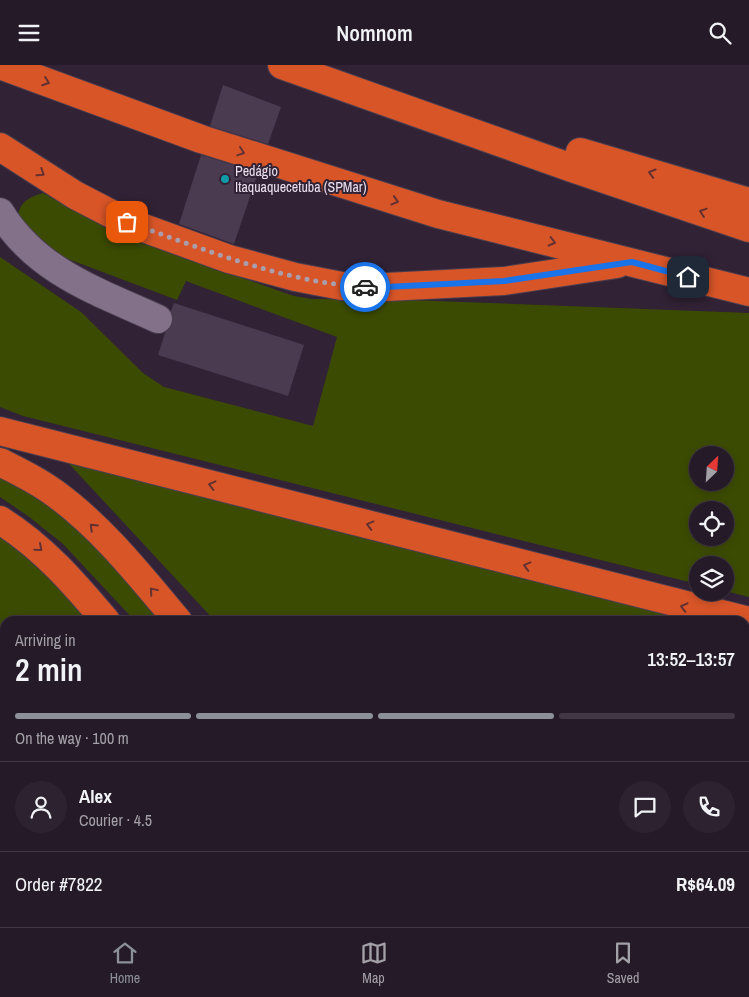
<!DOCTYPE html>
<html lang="en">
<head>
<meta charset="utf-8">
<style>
	:root { --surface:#251a28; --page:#2d2330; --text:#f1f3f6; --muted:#a3a1a8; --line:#423845; --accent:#8c9099 }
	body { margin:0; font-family:"Archivo Narrow",sans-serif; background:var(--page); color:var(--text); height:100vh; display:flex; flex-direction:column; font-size:19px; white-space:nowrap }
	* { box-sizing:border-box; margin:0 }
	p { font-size:16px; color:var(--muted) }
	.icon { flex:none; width:28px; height:28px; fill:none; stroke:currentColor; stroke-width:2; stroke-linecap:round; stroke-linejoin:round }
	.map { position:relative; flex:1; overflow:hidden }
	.drawer { position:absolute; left:0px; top:551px; width:750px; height:311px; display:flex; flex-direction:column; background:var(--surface); border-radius:15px 15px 0 0; box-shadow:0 2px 8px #0003,0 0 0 1px var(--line) }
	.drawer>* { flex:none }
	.needle { width:32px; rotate:25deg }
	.controls { position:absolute; left:689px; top:381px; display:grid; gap:10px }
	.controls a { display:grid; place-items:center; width:45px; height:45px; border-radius:50%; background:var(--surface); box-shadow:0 2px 8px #0003,0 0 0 1px var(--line); font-size:25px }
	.pin { position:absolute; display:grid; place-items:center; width:42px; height:42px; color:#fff; margin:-21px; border-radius:10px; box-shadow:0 2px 8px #0006 }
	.courier { position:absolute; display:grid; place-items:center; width:50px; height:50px; margin:-25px; border:4px solid #1a73e8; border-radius:50%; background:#fff; color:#222; box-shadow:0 1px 6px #0007 }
	.overview em { font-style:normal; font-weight:600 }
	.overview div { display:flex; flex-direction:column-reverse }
	.overview { display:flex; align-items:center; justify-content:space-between; height:85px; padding:0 15px }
	h1 { font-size:32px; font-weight:600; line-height:38px }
	.bar { display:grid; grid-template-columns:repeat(4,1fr); gap:8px 5px; align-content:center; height:60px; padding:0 15px }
	.bar i { height:6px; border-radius:4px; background:var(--line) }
	.bar .selected { background:var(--accent) }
	.bar p { grid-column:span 4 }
	.line { display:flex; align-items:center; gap:12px; padding:0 15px; border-top:1px solid var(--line) }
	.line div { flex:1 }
	.round { display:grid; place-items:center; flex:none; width:52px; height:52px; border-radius:26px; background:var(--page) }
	header { display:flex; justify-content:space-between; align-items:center; height:65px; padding:0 15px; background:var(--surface); font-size:22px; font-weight:600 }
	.menu { display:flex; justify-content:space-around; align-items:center; height:70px; border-top:1px solid var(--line); background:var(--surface); font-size:14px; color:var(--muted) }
	.menu a { display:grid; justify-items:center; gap:2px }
	.menu .selected { color:var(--accent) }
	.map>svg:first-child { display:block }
	.green { fill:#3c4b02; fill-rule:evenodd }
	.building { fill:#4b3b50 }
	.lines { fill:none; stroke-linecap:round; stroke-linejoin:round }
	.minor-casing { stroke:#4b3e4f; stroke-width:30 }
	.highway-casing { stroke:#4b3e4f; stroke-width:30 }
	.minor { stroke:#827188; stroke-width:28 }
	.highway { stroke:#d85528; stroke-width:28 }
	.oneway { stroke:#633131 }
	.done { stroke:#aa9ead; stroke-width:5; stroke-dasharray:0 9 }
	.route { stroke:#1a73e8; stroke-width:6 }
	.culture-dot { fill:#0f9aa8; stroke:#312235; stroke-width:2 }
	.labels { text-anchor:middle; stroke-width:4; stroke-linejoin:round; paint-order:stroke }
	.poi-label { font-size:14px; fill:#ebe1ee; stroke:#312235; text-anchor:start }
</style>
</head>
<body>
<header><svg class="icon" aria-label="menu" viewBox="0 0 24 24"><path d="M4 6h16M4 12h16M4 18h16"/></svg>Nomnom<svg class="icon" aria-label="search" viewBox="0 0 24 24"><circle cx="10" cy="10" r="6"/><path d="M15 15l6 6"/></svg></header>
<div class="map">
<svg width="749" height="862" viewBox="0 0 749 862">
	<rect width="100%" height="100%" fill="#312235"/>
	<path class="green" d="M 43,128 L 119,170 L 294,231 L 312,234 L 409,235 L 749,248 L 749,532 L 725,526 L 725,500 L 698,500 L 697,519 L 23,351 L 0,342 L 0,192 L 81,247 L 143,308 L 164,322 L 313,361 L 337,272 L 186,216 L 177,235 L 52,188 L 17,154 C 20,137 27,133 43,128 ZM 698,390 L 725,390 L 725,418 L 698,418 ZM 698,445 L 725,445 L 725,472 L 698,472 Z
		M 59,388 L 718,556 L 215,556 Z
		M 0,407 L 82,462 L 167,556 L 135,556 L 63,479 L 28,451 L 0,432 Z
		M 0,464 L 22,477 L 90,556 L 5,556 L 5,835 L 0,836 Z
		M 745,562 L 749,563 L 749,644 L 745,645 Z
		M 749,697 L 749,729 L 745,731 L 745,698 Z
		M 749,780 L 749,862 L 461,862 L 474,858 L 745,858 L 745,781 Z
		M 9,858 L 99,858 L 87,862 L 0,862 Z
		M 259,858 L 364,858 L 349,862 L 245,862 Z"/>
	<path class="building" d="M 223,20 L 281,42 L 268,79 L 210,61 Z
		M 201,90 L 258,108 L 234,179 L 179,159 Z
		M 174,238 L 304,280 L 288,331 L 158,290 L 165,268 L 172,260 L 171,246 Z"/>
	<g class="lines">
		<defs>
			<path id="minor" d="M 0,147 C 37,207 97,226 158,254"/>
			<path id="highway" d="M 0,0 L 201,74 L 438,149 L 749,227
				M 282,0 L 572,103 L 749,163
				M 0,82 L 75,130 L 127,157 L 229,194 L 295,212 L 342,221 L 386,222 L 504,216 L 617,199
				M 580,87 L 749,137
				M 0,366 L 749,556
				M 0,397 C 18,406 37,415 53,427 C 102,462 140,511 178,556
				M 0,455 C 43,482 74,518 106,556
				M 745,679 L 749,677
				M 745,752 L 749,750
				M 0,853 L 5,852
				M 361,858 L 365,862
				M 430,858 L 433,862
				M 164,862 L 179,858
				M 396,862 L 410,858"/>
		</defs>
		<use href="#minor" class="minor-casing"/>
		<use href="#highway" class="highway-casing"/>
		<use href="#minor" class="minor"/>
		<use href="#highway" class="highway"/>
	</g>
	<defs><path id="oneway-chevron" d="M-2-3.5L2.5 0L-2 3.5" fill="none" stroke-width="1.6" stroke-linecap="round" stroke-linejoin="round" transform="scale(1.25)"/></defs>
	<g class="oneway">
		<use href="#oneway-chevron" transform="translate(46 17) rotate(20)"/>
		<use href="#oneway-chevron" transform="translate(241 87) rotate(19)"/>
		<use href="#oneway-chevron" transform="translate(41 108) rotate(33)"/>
		<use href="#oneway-chevron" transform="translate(652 108) rotate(-164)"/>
		<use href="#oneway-chevron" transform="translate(395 136) rotate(17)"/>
		<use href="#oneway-chevron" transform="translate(703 147) rotate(-161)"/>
		<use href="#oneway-chevron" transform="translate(552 177) rotate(14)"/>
		<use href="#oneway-chevron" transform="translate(212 420) rotate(-166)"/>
		<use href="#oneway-chevron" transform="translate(370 460) rotate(-165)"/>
		<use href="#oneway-chevron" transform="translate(93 462) rotate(-136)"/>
		<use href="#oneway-chevron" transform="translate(39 483) rotate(41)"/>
		<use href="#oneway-chevron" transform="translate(527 501) rotate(-165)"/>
		<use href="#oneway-chevron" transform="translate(153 526) rotate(-130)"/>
		<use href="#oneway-chevron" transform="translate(684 542) rotate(-166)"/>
	</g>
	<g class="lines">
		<path class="done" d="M 127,157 C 204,184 282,217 365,222"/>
		<path class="route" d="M 365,222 L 386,222 L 504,216 L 632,197 L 688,212"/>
	</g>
	<circle class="culture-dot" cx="225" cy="114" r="5"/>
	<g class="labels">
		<g class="poi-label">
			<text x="235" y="111">Pedágio<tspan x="235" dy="16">Itaquaquecetuba (SPMar)</tspan></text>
		</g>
	</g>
</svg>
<div class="controls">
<a><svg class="needle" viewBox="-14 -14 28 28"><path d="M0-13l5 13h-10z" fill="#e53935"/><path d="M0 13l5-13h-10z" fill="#a3a1a8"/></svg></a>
<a><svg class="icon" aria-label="locate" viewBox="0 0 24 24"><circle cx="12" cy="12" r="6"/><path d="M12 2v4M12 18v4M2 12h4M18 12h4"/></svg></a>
<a><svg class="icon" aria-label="layers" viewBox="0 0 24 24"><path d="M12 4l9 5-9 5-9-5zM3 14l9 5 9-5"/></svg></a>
</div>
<div class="pin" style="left:127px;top:157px;background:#ea580c"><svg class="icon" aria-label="bag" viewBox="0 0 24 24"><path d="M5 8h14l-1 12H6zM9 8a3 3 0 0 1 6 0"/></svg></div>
<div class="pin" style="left:688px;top:212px;background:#1f2937"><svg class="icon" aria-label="home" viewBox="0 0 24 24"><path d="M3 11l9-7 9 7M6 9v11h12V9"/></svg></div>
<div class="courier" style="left:365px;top:222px"><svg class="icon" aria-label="car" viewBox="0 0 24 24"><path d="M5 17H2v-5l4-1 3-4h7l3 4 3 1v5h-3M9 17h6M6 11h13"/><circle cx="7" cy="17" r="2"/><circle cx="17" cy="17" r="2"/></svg></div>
<section class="drawer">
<div class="overview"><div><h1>2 min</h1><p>Arriving in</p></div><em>13:52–13:57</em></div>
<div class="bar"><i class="selected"></i><i class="selected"></i><i class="selected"></i><i></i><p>On the way · 100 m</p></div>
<div class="line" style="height:90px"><a class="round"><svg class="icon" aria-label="person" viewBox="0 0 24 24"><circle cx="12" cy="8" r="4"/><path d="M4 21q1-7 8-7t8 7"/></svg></a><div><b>Alex</b><p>Courier · 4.5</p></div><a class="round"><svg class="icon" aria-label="chat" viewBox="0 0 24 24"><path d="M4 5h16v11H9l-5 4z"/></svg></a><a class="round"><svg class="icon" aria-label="phone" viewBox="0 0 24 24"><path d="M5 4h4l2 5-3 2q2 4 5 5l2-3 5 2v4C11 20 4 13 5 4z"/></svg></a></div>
<div class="line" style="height:65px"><div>Order #7822</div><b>R$64.09</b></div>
</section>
</div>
<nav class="menu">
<a class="selected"><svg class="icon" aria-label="home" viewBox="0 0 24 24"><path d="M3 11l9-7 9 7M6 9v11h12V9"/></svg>Home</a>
<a><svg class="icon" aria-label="map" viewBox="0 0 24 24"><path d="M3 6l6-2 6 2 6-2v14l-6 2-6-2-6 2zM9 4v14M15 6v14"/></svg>Map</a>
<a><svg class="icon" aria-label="saved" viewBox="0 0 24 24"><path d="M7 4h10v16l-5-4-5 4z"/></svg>Saved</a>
</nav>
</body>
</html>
